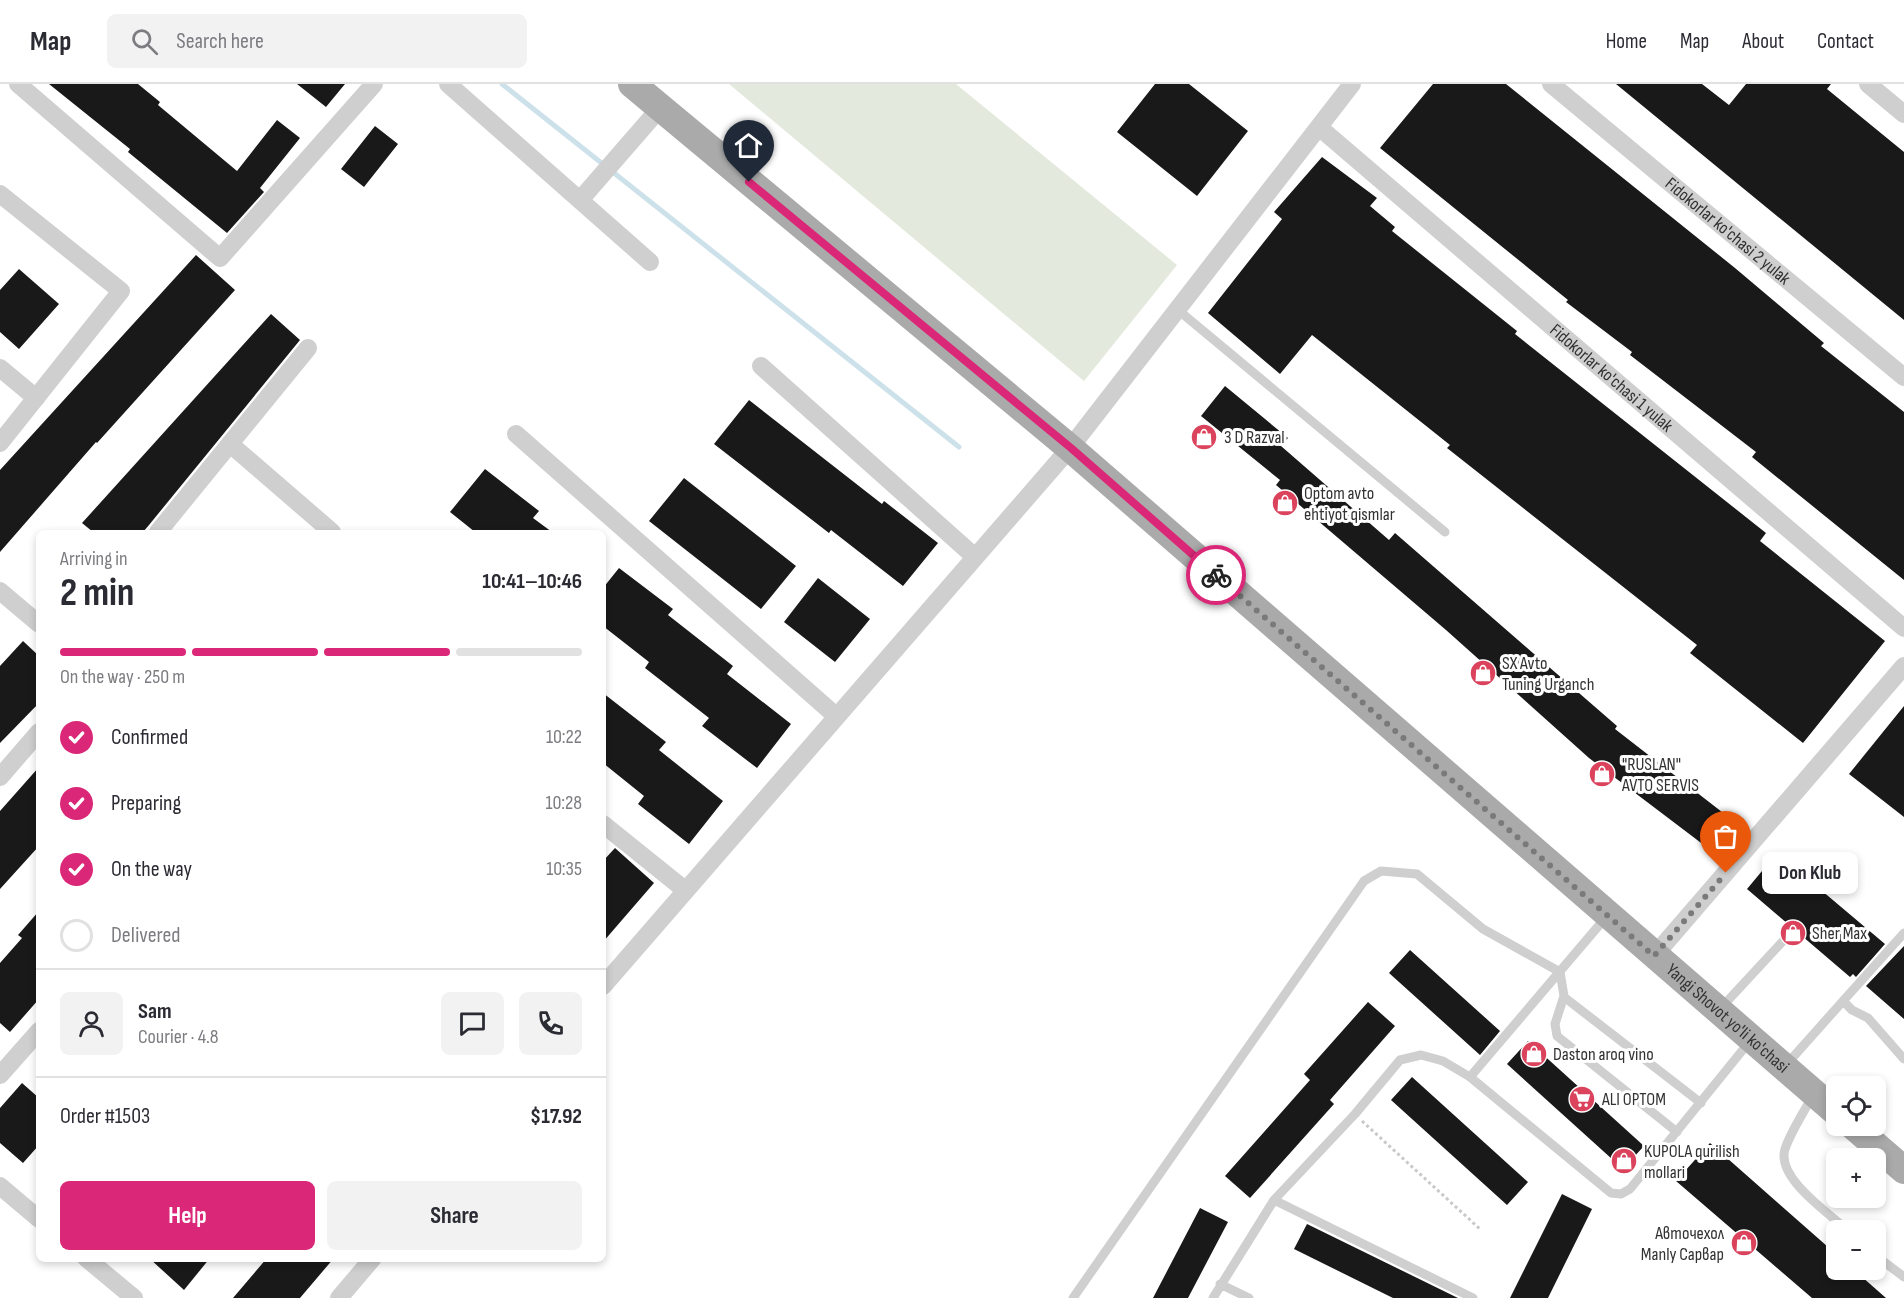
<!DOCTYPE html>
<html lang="en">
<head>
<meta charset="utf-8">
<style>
	:root { --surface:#fff; --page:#f2f2f3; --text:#2b2b33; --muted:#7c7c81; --line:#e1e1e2; --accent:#db2777 }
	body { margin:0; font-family:"Sofia Sans Condensed",sans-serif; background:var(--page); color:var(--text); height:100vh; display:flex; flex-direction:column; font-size:22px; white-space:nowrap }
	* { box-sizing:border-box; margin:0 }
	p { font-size:20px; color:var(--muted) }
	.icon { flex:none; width:33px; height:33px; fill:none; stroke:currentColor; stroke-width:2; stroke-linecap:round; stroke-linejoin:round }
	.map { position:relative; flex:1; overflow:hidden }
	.sheet { position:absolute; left:36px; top:446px; width:570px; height:732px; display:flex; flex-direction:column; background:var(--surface); border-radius:9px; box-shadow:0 3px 9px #0003 }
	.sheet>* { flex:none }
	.controls { position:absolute; left:1826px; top:992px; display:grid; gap:12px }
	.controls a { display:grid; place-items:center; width:60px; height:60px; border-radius:9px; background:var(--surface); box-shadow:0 3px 9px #0003; font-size:30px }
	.pin { position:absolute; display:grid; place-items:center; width:51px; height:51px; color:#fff; margin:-62px -26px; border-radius:50% 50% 50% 0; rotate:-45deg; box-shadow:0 0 6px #0007 }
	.pin .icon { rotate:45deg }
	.courier { position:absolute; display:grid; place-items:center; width:60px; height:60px; margin:-30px; border:4px solid #db2777; border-radius:50%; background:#fff; color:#222; box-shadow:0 2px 8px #0007 }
	.bubble { position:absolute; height:42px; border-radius:9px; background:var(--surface); box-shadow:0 3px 9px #0003; font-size:20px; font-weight:700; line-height:42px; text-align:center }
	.overview em { font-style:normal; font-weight:700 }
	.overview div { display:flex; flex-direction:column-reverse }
	.overview { display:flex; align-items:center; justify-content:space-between; height:102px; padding:0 24px }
	h1 { font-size:39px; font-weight:700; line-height:45px }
	.bar { display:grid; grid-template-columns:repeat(4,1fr); gap:9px 6px; align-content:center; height:72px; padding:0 24px }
	.bar i { height:8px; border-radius:4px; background:var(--line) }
	.bar .on { background:var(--accent) }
	.bar p { grid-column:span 4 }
	.line { display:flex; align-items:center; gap:15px; padding:0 24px; border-top:2px solid var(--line) }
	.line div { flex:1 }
	.round { display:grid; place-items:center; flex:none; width:63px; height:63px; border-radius:9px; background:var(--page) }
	ol { padding:0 24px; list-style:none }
	li { display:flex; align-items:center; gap:18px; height:66px }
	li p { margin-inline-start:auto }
	li .icon { padding:6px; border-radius:50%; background:var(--accent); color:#fff; stroke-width:4 }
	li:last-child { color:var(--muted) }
	li i { width:33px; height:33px; border:3px solid var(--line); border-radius:50% }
	.cta { display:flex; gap:12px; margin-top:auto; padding:12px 24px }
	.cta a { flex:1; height:69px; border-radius:9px; background:var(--accent); color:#fff; font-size:24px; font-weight:700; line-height:69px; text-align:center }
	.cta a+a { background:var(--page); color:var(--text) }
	header { display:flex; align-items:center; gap:36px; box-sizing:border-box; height:84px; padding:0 30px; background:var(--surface); border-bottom:2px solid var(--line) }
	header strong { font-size:28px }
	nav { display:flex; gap:33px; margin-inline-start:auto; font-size:21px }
	.search { width:420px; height:54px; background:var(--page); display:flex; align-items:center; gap:15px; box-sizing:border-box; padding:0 21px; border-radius:9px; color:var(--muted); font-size:22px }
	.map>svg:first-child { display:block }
	.green { fill:#e3e9dc }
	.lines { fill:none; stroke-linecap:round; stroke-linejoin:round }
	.stream { stroke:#cde1ea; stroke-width:5 }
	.building { fill:#191919 }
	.path { stroke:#c9c9c9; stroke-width:3; stroke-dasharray:3 3; stroke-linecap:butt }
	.lane { stroke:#cfcfcf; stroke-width:9 }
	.street { stroke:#cfcfcf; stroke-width:18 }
	.primary { stroke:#aaa; stroke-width:28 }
	.done { stroke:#7a7a7a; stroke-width:6; stroke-dasharray:0 10.8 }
	.route { stroke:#db2777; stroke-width:8 }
	.labels { text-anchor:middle; stroke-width:6; stroke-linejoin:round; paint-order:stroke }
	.street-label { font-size:18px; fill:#323232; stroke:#fff }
	.poi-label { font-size:18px; fill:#323232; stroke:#fff; text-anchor:start }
</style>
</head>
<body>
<header>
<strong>Map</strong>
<div class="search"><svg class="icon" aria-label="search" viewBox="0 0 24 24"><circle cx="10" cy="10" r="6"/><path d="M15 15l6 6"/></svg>Search here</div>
<nav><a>Home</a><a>Map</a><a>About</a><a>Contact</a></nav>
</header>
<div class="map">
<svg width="1904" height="1214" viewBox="0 0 1904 1214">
	<rect width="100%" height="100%" fill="#fff"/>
	<path class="green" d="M 729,0 L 956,0 L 1177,181 L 1084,297 Z"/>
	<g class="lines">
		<path class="stream" d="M 502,0 L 959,363"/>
	</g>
	<path class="building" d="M 49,0 L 138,0 L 160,18 L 158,21 L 237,87 L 277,36 L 300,54 L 260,104 L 264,108 L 227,149 L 128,68 L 130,65 Z
		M 297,0 L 345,0 L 326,23 Z
		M 1155,0 L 1189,0 L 1248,47 L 1197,112 L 1117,48 Z
		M 1433,0 L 1506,0 L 1735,184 L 1824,259 L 1821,262 L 1904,328 L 1904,496 L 1752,373 L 1756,368 L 1630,271 L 1632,268 L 1566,218 L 1568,216 L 1380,64 Z
		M 1616,0 L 1702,0 L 1729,21 L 1746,0 L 1831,0 L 1827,5 L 1904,68 L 1904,236 Z
		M 375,42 L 398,60 L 364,103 L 341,85 Z
		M 1322,73 L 1377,114 L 1370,122 L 1395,143 L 1392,147 L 1517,247 L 1515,250 L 1766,449 L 1760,457 L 1885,557 L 1803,659 L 1690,569 L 1697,561 L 1447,364 L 1450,361 L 1312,251 L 1280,290 L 1208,229 L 1282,135 L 1274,128 Z
		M 196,171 L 235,206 L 97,359 L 96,358 L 0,468 L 0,386 Z
		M 19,185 L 59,220 L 19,265 L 0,248 L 0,206 Z
		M 271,230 L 300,256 L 149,441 L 143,448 L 93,448 L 82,439 Z
		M 1225,302 L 1288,354 L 1281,362 L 1389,456 L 1395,449 L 1617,642 L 1615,645 L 1740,742 L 1717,771 L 1589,674 L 1446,546 L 1276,401 L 1280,396 L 1201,332 Z
		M 749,316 L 882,420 L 884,417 L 938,459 L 903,502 L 831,446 L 829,449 L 714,360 Z
		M 485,385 L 539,427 L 533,434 L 552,448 L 475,448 L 450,428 Z
		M 684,394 L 796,482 L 761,525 L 649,437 Z
		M 619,484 L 673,525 L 668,531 L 733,582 L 727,590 L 791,640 L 757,684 L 702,642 L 709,634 L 645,584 L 649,578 L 603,542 L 603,504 Z
		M 818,494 L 870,535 L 835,578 L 784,538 Z
		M 23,557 L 39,572 L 39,619 L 0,659 L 0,582 Z
		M 603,609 L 666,658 L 659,666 L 723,717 L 689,760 L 638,720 L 644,712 L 603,679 Z
		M 1904,622 L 1904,733 L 1849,690 Z
		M 39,683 L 39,762 L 0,805 L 0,727 Z
		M 615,764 L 654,799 L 603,858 L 603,777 Z
		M 1777,769 L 1885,860 L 1856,893 L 1853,890 L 1850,893 L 1747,805 Z
		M 39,827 L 39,915 L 10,948 L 0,939 L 0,879 L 22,854 L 18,851 Z
		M 1904,862 L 1904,935 L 1866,902 Z
		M 1410,866 L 1500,947 L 1480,971 L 1389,889 Z
		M 1368,918 L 1395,942 L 1330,1016 L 1334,1020 L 1250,1114 L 1225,1092 L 1310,996 L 1304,990 Z
		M 1528,957 L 1644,1062 L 1623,1085 L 1507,980 Z
		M 1412,993 L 1528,1098 L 1507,1121 L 1391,1016 Z
		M 22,999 L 39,1014 L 39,1061 L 23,1079 L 0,1059 L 0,1024 Z
		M 1710,1059 L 1836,1170 L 1836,1185 L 1853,1185 L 1886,1214 L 1812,1214 L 1676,1097 Z
		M 1562,1110 L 1592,1125 L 1548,1214 L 1510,1214 Z
		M 1200,1124 L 1228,1138 L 1188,1214 L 1153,1214 Z
		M 1307,1140 L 1458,1214 L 1393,1214 L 1294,1165 Z
		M 149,1174 L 210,1174 L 184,1206 Z
		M 267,1174 L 334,1174 L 300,1214 L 233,1214 Z"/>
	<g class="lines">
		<path class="path" d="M 1362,1037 L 1480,1145"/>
		<path class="lane" d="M 1178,226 L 1445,448
			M 1564,913 L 1701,1019
			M 1843,917 L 1904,849
			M 1720,925 L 1783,857
			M 1786,981 L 1843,917 L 1852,926 L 1868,934 L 1904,975
			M 1470,993 L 1611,1109 L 1621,1110 L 1630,1105 L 1750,957
			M 1813,1011 C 1804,1028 1791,1047 1785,1065 C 1776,1094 1828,1128 1847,1146
			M 1274,1116 L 1473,1214
			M 1875,1171 L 1904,1193
			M 1220,1200 L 1249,1214
			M 1073,1214 L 1364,797 L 1381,787 L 1417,790 L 1483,845 L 1560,888 L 1564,912 L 1555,940 L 1557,952 L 1677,1048
			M 1213,1214 L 1274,1116 L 1355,1030 L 1400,976 L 1421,971 L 1443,977 L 1470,993 L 1607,832"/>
		<g class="street">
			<path d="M 18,0 L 220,174 L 374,0"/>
			<path d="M 448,0 L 650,178"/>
			<path id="s1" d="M 1551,0 L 1904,293"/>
			<path d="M 1868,0 L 1904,30"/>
			<path id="s2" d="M 1320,44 L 1904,544"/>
			<path d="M 0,110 L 121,207 L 0,359"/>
			<path d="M 580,116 L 660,24"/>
			<path d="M 761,282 L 975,473"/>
			<path d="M 0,284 L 36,314"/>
			<path d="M 516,350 L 836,632"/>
			<path d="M 230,360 L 332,448"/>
			<path d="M 158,448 L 308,264"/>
			<path d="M 0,507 L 39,540"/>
			<path d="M 0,693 L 39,648"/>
			<path d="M 603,740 L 685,806"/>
			<path d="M 1654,872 L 1904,582"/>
			<path d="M 603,902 L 1070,364 L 1352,0"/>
			<path d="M 0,991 L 39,947"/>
			<path d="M 0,1102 L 39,1135"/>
			<path d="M 86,1174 L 134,1214"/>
			<path d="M 339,1214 L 373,1174"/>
		</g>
		<g class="primary">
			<path id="s3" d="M 632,0 L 1070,364 L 1836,1028"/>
			<path d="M 1852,1041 L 1904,1086"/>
		</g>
	</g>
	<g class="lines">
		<path class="done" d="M 1216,491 L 1654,872 L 1726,789"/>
		<path class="route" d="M 749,98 L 1071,364 L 1216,491"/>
	</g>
	<defs>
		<symbol id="shop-disc" viewBox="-11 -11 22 22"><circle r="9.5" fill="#db425c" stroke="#fff"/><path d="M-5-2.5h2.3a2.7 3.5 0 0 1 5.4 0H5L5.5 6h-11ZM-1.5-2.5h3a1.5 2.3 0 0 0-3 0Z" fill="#fff"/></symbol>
		<symbol id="supermarket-disc" viewBox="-11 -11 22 22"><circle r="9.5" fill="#db425c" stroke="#fff"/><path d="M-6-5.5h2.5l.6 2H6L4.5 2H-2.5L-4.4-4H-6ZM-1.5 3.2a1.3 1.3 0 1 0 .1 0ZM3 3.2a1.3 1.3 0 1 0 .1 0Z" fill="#fff"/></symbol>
	</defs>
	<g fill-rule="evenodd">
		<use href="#shop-disc" x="1189" y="338" width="30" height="30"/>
		<use href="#shop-disc" x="1270" y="404" width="30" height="30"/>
		<use href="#shop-disc" x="1468" y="574" width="30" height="30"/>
		<use href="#shop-disc" x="1587" y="675" width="30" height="30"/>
		<use href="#shop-disc" x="1778" y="834" width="30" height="30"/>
		<use href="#shop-disc" x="1519" y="955" width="30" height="30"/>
		<use href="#supermarket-disc" x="1567" y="1000" width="30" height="30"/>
		<use href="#shop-disc" x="1609" y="1062" width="30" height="30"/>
		<use href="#shop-disc" x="1729" y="1144" width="30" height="30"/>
	</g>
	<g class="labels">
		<g class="street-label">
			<text dy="6" stroke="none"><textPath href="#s1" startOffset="230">Fidokorlar ko'chasi 2 yulak</textPath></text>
			<text dy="6" stroke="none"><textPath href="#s2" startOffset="384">Fidokorlar ko'chasi 1 yulak</textPath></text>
			<text dy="6" stroke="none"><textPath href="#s3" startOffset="1440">Yangi Shovot yo'li ko'chasi</textPath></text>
		</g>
		<g class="poi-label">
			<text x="1224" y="359">3 D Razval</text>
			<text x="1304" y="415">Optom avto<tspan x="1304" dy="21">ehtiyot qismlar</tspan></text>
			<text x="1502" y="585">SX Avto<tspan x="1502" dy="21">Tuning Urganch</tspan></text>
			<text x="1622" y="686">"RUSLAN"<tspan x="1622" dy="21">AVTO SERVIS</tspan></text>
			<text x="1812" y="855">Sher Max</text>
			<text x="1553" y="976">Daston aroq vino</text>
			<text x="1602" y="1021">ALI OPTOM</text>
			<text x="1644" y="1073">KUPOLA qurilish<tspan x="1644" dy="21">mollari</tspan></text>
			<text x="1724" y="1155" text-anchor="end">Авточехол<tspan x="1724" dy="21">Manly Сарвар</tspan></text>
		</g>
	</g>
</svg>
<div class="controls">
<a><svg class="icon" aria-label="locate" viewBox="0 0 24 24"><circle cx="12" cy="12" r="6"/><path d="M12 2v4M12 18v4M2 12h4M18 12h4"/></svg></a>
<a>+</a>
<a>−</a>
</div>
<div class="pin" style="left:1726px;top:789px;background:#ea580c"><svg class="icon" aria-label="bag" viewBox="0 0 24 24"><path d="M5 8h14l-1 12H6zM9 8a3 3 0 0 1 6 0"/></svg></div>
<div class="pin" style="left:749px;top:98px;background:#1f2937"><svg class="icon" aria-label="home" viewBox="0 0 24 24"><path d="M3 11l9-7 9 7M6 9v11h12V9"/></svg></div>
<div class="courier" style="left:1216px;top:491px"><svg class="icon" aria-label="bike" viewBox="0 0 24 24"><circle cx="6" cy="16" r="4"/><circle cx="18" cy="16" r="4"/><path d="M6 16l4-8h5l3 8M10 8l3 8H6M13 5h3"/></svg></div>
<div class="bubble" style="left:1762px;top:768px;width:96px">Don Klub</div>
<section class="sheet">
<div class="overview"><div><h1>2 min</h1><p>Arriving in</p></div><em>10:41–10:46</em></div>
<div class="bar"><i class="on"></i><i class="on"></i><i class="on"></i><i></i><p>On the way · 250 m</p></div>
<ol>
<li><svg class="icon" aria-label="check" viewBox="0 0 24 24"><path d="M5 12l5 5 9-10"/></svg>Confirmed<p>10:22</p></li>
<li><svg class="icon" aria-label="check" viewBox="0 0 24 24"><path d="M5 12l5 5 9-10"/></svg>Preparing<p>10:28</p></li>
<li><svg class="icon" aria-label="check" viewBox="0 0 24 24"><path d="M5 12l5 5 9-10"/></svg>On the way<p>10:35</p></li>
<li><i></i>Delivered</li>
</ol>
<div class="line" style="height:108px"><a class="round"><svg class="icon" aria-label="person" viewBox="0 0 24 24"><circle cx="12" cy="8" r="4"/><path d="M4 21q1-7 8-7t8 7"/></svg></a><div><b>Sam</b><p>Courier · 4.8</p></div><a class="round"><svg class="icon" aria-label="chat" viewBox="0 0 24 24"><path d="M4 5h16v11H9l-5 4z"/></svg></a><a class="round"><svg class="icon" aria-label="phone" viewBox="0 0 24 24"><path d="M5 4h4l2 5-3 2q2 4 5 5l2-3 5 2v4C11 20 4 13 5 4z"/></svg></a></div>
<div class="line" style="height:78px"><div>Order #1503</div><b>$17.92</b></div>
<div class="cta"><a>Help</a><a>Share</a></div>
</section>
</div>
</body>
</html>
